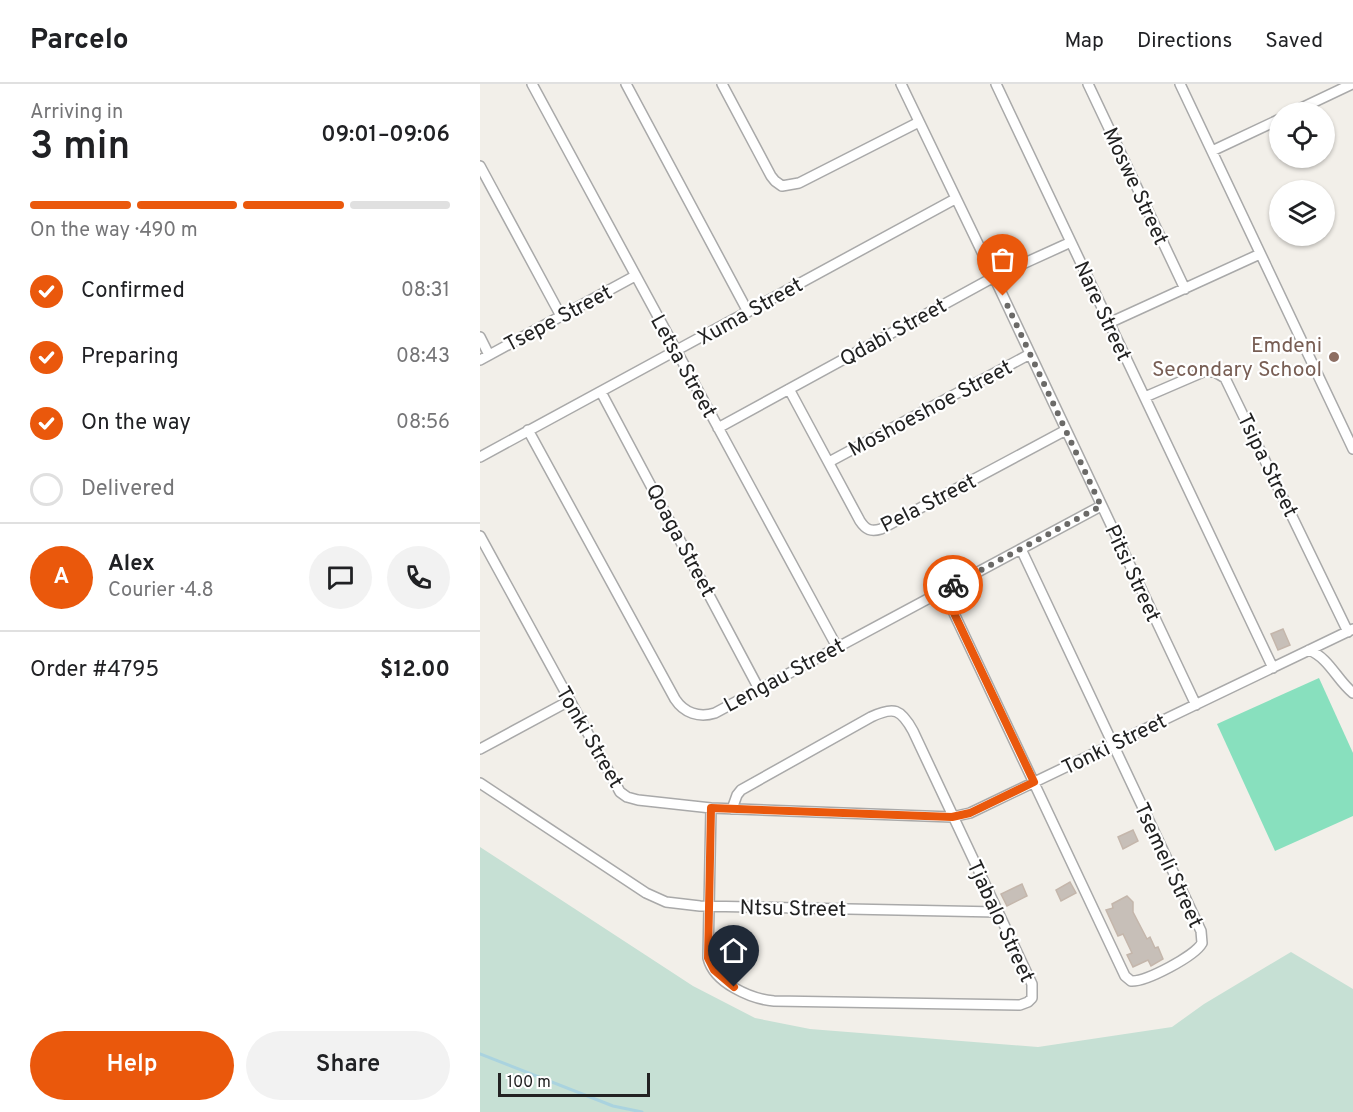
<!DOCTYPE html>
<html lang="en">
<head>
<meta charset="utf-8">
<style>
	:root { --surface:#fff; --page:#f2f2f2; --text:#202124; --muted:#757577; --line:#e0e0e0; --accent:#ea580c }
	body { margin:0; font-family:Overpass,sans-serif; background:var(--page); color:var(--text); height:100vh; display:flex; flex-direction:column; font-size:22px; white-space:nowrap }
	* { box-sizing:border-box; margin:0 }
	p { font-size:20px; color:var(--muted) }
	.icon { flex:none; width:33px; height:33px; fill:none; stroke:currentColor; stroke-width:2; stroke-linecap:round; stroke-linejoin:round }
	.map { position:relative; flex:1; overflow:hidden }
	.sheet { display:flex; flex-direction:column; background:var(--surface); width:480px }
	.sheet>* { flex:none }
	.fabs { position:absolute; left:789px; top:18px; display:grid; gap:12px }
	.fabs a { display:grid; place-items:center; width:66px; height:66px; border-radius:50%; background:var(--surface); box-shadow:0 2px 4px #0004; font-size:30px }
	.scale { position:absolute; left:18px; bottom:15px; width:152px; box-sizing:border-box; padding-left:6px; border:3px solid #222; border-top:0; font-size:16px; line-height:21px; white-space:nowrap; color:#222; -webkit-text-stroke:4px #fff; paint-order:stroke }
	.pin { position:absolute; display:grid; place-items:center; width:51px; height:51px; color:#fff; margin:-62px -26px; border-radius:50% 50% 50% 0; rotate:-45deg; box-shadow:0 0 6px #0007 }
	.pin .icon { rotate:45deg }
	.courier { position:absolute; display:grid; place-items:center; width:60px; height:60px; margin:-30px; border:4px solid #ea580c; border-radius:50%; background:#fff; color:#222; box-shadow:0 2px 8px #0007 }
	.summary em { font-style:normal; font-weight:600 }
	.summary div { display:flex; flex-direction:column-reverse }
	.summary { display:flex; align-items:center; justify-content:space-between; height:102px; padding:0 30px }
	h1 { font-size:39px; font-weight:600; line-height:45px }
	.bar { display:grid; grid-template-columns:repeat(4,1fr); gap:9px 6px; align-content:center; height:72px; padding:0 30px }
	.bar i { height:8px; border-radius:4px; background:var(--line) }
	.bar .selected { background:var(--accent) }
	.bar p { grid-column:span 4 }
	.line { display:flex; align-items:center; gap:15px; padding:0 30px; border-top:2px solid var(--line) }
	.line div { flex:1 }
	.round { display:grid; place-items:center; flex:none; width:63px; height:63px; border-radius:32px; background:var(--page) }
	ol { padding:0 30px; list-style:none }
	li { display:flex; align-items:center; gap:18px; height:66px }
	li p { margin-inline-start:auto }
	li .icon { padding:6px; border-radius:50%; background:var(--accent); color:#fff; stroke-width:4 }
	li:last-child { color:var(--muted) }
	li i { width:33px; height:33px; border:3px solid var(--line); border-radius:50% }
	.cta { display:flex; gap:12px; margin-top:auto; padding:12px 30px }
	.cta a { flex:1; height:69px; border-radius:36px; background:var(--accent); color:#fff; font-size:24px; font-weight:600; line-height:69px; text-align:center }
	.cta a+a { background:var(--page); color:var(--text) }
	header { display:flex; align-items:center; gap:36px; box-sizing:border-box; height:84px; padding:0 30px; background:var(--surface); border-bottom:2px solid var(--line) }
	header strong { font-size:28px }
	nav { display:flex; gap:33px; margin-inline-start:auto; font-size:21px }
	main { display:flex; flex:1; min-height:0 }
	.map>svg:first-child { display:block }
	.wetland { fill:#c6e0d4 }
	.pitch { fill:#88e0be }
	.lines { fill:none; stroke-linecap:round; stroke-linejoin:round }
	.stream { stroke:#aad3df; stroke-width:3 }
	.building { fill:#c7bfb8; stroke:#c4b6ab; stroke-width:1.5 }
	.street-casing { stroke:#a9a9a9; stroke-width:12 }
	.street { stroke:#fff; stroke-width:9 }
	.done { stroke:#6b6a68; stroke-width:6; stroke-dasharray:0 10.8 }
	.route { stroke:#ea580c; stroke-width:8 }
	.education-dot { fill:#8d6e63; stroke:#fff; stroke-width:2 }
	.labels { text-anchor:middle; stroke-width:4.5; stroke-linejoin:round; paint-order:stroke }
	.street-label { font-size:21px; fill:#222; stroke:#fff }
	.education-label { font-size:21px; fill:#785e54; stroke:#fff; text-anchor:end }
</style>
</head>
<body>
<header>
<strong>Parcelo</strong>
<nav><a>Map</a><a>Directions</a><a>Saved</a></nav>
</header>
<main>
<section class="sheet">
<div class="summary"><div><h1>3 min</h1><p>Arriving in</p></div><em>09:01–09:06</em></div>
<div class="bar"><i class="selected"></i><i class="selected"></i><i class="selected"></i><i></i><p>On the way · 490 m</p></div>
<ol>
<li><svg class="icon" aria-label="check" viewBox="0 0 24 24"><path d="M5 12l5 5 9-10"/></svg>Confirmed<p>08:31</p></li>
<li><svg class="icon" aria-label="check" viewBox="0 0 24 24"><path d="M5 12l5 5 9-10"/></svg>Preparing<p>08:43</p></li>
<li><svg class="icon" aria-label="check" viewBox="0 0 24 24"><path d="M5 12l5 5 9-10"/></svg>On the way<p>08:56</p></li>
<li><i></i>Delivered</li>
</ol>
<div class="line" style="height:108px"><b class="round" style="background:var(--accent);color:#fff">A</b><div><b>Alex</b><p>Courier · 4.8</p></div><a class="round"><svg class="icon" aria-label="chat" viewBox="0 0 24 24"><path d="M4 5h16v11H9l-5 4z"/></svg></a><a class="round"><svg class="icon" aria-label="phone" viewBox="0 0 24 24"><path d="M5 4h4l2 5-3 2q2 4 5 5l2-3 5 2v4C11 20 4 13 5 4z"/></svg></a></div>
<div class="line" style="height:78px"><div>Order #4795</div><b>$12.00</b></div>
<div class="cta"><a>Help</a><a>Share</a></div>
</section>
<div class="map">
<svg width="873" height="1028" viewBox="0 0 873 1028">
	<rect width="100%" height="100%" fill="#f2efe9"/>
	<path class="wetland" d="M 0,763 L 213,902 L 275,934 L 330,945 L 558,963 L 692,943 L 724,920 L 811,868 L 873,905 L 873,1028 L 0,1028 Z"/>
	<path class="pitch" d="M 839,594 L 873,669 L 873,732 L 795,767 L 737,640 Z"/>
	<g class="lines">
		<path class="stream" d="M 0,970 L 133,1022 L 162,1028"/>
	</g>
	<path class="building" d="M 803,545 L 810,561 L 798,566 L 791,550 Z
		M 653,746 L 658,757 L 643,765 L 638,753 Z
		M 590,798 L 596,809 L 581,817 L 576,806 Z
		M 542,800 L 547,812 L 527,822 L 521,810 Z
		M 647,812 L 653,818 L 653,828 L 667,855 L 670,853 L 675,864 L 678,863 L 683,875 L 671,882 L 668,876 L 653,883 L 647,871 L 652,869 L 643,850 L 638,852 L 626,826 L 633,824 L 632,820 Z"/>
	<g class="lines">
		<defs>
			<path id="street" d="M 52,0 L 357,563
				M 146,0 L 268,228
				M 242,0 L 291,92 L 295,97 L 302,102 L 319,99 L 439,38
				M 421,0 L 514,193 L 716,621
				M 516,0 L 793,584
				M 608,0 L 705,205
				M 700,0 L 873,365
				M 813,28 L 872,0
				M 732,67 L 800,35
				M 0,82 L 81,232
				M 629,239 L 780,170
				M 0,253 L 9,271
				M 0,276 L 155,192
				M 309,305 L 380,437 C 386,446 391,448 401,445 L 586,346
				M 121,308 L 279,605
				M 665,313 L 723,288 L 735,288 L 745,294 L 868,548
				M 238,344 L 514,193 L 591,158
				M 48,346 L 195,615 C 204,629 219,634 235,629 L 621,422
				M 0,373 L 475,115
				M 349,378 L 550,270
				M 0,452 L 140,708 L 147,713 L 158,716 L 231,724 L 472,733 L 490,729 L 873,545
				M 463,506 L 645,892 L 651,897 C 666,898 715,872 722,859 L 721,847 L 541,465
				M 829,566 C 849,574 857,596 873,609
				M 0,665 L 89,617
				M 0,699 L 166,809 L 186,818 L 220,822 L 517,828
				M 231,724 L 228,874 C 234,899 271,915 294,917 L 540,921 L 548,918 L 552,914 L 552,900 L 433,647 C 421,625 414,622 391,633 L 261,706 L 257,711 L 252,725"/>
		</defs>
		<use href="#street" class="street-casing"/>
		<use href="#street" class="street"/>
	</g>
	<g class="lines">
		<path class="done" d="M 473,501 L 621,422 L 523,212"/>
		<path class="route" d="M 254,903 L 234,886 L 228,874 L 231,724 L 472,733 L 490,729 L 554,698 L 463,506 L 473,501"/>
	</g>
	<circle class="education-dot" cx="854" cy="273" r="6"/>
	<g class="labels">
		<g class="street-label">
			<text transform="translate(656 102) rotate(65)" y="7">Moswe Street</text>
			<text transform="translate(270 227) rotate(-29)" y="7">Xuma Street</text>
			<text transform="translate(623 227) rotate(65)" y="7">Nare Street</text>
			<text transform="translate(78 234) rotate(-28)" y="7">Tsepe Street</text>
			<text transform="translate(413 248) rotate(-29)" y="7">Qdabi Street</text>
			<text transform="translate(204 282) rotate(61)" y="7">Letsa Street</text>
			<text transform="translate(450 324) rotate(-28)" y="7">Moshoeshoe Street</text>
			<text transform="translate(788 381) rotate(64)" y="7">Tsipa Street</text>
			<text transform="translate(448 419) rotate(-27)" y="7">Pela Street</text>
			<text transform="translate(201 456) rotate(62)" y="7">Qoaga Street</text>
			<text transform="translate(653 489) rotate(65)" y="7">Pitsi Street</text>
			<text transform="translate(304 591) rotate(-28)" y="7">Lengau Street</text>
			<text transform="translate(110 653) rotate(60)" y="7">Tonki Street</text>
			<text transform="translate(634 660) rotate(-26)" y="7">Tonki Street</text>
			<text transform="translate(689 781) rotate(65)" y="7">Tsemeli Street</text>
			<text transform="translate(313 824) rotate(1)" y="7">Ntsu Street</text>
			<text transform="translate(521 837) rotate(65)" y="7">Tjabalo Street</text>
		</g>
		<g class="education-label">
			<text x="842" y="268">Emdeni<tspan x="842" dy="24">Secondary School</tspan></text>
		</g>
	</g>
</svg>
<div class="fabs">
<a><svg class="icon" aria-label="locate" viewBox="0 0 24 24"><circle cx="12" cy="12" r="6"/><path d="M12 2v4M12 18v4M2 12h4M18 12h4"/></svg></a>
<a><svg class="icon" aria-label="layers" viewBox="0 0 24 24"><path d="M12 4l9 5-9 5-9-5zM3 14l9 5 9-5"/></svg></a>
</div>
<div class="scale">100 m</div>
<div class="pin" style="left:523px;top:212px;background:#ea580c"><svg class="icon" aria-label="bag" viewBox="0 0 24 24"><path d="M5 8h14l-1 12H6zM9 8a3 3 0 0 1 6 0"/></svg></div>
<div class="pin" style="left:254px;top:903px;background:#1f2937"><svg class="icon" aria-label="home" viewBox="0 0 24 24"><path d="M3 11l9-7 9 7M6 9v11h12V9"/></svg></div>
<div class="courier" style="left:473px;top:501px"><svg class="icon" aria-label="bike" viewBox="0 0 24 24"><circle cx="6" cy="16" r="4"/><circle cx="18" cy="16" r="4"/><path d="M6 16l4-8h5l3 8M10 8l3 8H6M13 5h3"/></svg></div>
</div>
</main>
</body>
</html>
